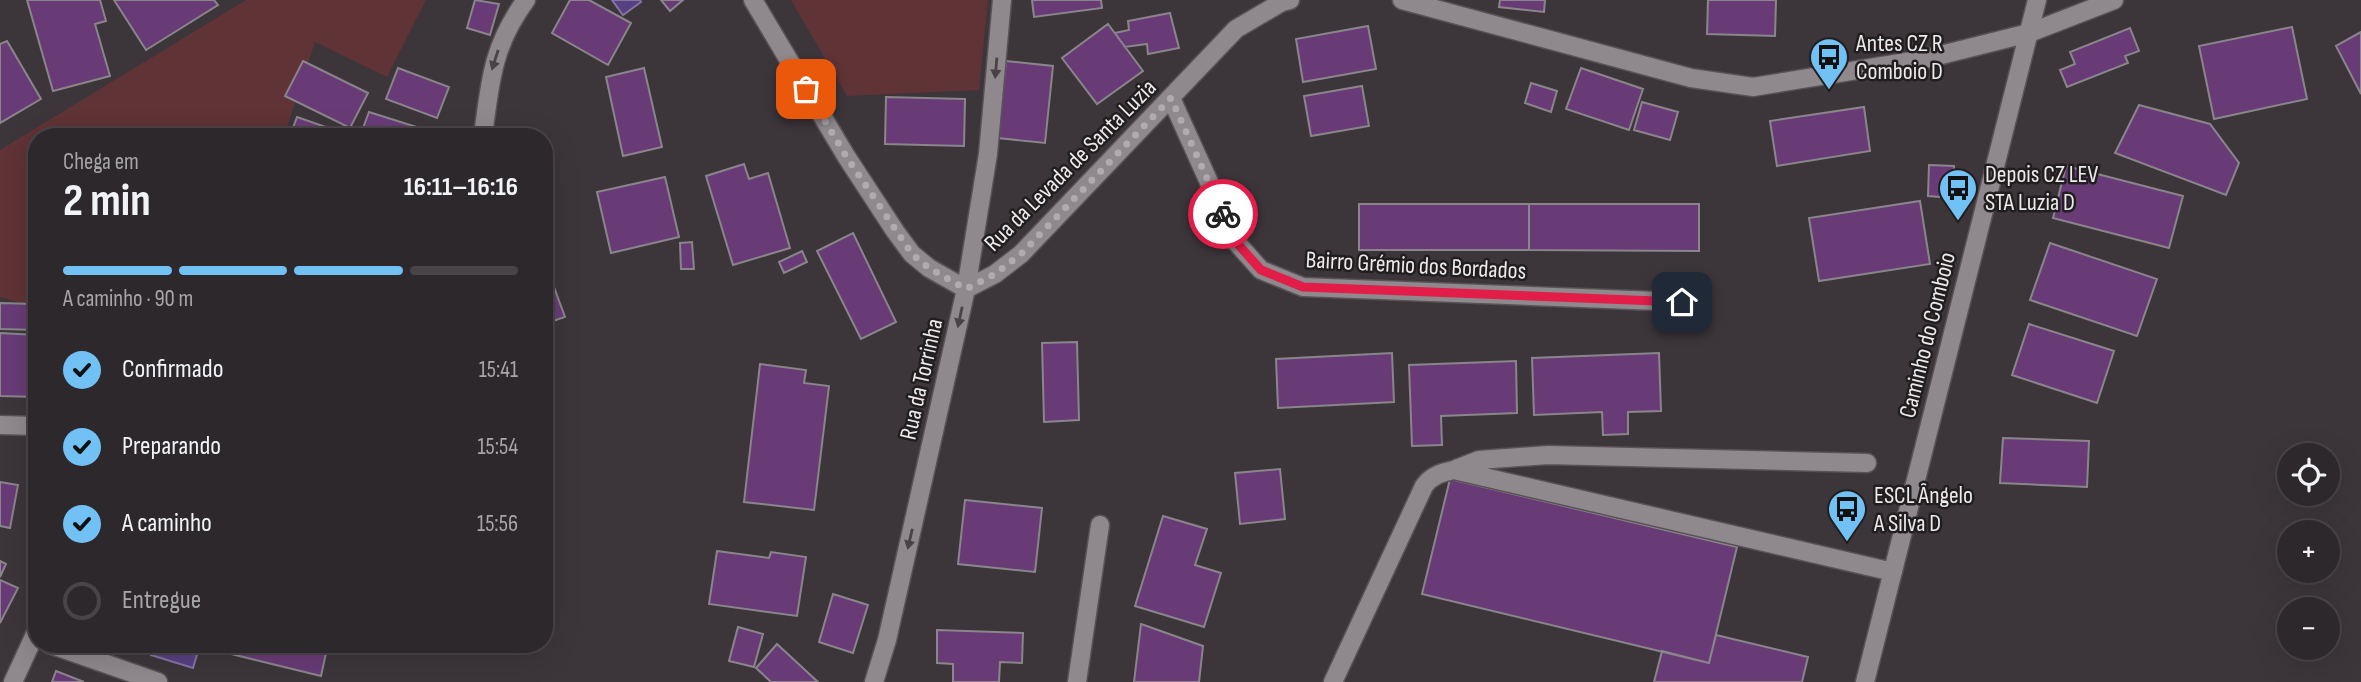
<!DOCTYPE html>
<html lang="pt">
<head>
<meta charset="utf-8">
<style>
	:root { --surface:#2d282c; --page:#393438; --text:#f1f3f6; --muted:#a7a6a9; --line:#484448; --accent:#71c1f4 }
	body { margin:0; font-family:"Sofia Sans Condensed",sans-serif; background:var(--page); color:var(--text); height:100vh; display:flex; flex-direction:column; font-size:26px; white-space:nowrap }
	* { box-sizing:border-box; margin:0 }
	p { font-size:23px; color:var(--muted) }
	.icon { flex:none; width:38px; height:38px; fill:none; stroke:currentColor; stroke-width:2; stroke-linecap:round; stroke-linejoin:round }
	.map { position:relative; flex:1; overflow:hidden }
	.drawer { position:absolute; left:28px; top:128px; width:525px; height:525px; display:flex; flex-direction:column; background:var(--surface); border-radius:28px; box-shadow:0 7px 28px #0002,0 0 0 2px var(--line) }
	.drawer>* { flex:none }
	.tools { position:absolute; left:2277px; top:443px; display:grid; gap:14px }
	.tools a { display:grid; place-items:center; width:63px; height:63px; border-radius:50%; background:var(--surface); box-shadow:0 7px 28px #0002,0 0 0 2px var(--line); font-size:35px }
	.pin { position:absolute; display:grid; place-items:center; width:60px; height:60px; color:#fff; margin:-30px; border-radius:14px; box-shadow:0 4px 10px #0006 }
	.courier { position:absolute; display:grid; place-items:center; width:70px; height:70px; margin:-35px; border:5px solid #e11d48; border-radius:50%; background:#fff; color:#222; box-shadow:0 2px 9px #0007 }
	.head em { font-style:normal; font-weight:700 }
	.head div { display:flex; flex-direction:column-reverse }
	.head { display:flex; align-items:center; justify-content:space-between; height:119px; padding:0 35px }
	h1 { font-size:46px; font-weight:700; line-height:52px }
	.bar { display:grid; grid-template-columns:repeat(4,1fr); gap:10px 7px; align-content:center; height:84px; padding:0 35px }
	.bar i { height:9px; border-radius:5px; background:var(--line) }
	.bar .selected { background:var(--accent) }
	.bar p { grid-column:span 4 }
	ol { padding:0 35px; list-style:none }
	li { display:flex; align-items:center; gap:21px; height:77px }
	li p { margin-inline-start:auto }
	li .icon { padding:7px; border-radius:50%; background:var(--accent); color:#111; stroke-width:4 }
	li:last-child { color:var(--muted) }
	li i { width:38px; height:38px; border:4px solid var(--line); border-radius:50% }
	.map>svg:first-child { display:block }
	.green { fill:#603336 }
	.water { fill:#574081; stroke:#8473a1; stroke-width:2 }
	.building { fill:#683b76; stroke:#89858b; stroke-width:2 }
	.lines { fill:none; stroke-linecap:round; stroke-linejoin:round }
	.minor-casing { stroke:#585256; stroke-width:21 }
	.minor { stroke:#8f888c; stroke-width:18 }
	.oneway { fill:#484346 }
	.done { stroke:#b0abae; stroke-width:7; stroke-dasharray:0 12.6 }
	.route { stroke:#e11d48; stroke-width:9 }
	.labels { text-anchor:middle; stroke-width:5; stroke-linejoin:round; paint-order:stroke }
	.poi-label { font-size:24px; fill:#eeeaec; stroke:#211e20; text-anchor:start }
	.street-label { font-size:24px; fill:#eeeaec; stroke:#211e20 }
</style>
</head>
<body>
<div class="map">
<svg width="2361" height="682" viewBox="0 0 2361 682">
	<rect width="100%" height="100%" fill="#3c363a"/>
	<path class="green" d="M 246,0 L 426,0 L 387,77 L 315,42 L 284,136 L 37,136 L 37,307 L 0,297 L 0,150 Z
		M 791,0 L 988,0 L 979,90 L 847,96 Z"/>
	<path class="water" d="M 612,0 L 640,0 L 641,2 L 623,15 Z
		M 155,644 L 186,644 L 199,648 L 193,668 L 151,655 Z"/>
	<path class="building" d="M 27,0 L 100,0 L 106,21 L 95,24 L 110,76 L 53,91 Z
		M 114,0 L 214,0 L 218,5 L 146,50 Z
		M 475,0 L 499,4 L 490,35 L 467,28 Z
		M 570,0 L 589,0 L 631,23 L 608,65 L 552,33 Z
		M 661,0 L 683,0 L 670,11 Z
		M 1032,0 L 1101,0 L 1102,8 L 1034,17 Z
		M 1500,0 L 1545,0 L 1544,12 L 1499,7 Z
		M 1708,0 L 1776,0 L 1775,36 L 1707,34 Z
		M 1170,13 L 1179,48 L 1148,54 L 1147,44 L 1125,47 L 1115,33 L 1129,30 L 1128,21 Z
		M 1108,24 L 1143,71 L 1097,104 L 1062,58 Z
		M 1368,26 L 1376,69 L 1303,82 L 1296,39 Z
		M 2292,27 L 2307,99 L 2214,119 L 2199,46 Z
		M 2130,28 L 2139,51 L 2125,56 L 2128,63 L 2067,87 L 2060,70 L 2075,64 L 2070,52 Z
		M 2361,32 L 2361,94 L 2336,46 Z
		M 7,41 L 41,99 L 0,123 L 0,44 Z
		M 303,61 L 368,93 L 350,128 L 285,96 Z
		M 1006,61 L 1053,66 L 1045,143 L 998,138 Z
		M 398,68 L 449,87 L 437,118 L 386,99 Z
		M 644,68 L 662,147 L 623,156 L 606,77 Z
		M 1581,68 L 1643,89 L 1629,130 L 1566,109 Z
		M 1531,83 L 1557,91 L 1551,112 L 1525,103 Z
		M 1362,86 L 1369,126 L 1311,136 L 1304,96 Z
		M 886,97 L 965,99 L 964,146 L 885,144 Z
		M 1642,102 L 1678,112 L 1670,140 L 1634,130 Z
		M 2139,105 L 2210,124 L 2239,163 L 2226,195 L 2115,153 Z
		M 1864,107 L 1870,151 L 1777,166 L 1770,121 Z
		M 369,112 L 445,136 L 360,136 Z
		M 297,117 L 343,133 L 342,136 L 290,136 Z
		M 744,164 L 749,179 L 768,173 L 790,248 L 733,265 L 706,176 Z
		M 1929,165 L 1954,166 L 1953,198 L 1928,196 Z
		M 2066,166 L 2183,196 L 2169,248 L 2053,218 Z
		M 665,177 L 679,237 L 611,253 L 597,192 Z
		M 1920,201 L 1930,264 L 1819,281 L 1809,218 Z
		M 1359,204 L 1529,204 L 1529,250 L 1359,250 Z
		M 1529,204 L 1699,204 L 1699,251 L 1529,250 Z
		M 853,233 L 896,322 L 861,339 L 817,251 Z
		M 692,242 L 694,269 L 681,269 L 680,243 Z
		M 2050,243 L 2157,279 L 2137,336 L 2030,300 Z
		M 802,251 L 807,262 L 784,273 L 779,262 Z
		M 544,260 L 565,317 L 544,324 Z
		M 0,303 L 35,304 L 35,330 L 0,329 Z
		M 2029,324 L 2114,351 L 2097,403 L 2012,375 Z
		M 0,333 L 37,335 L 37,397 L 0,396 Z
		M 1077,342 L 1079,420 L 1044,422 L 1042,343 Z
		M 1392,353 L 1394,402 L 1278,408 L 1276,359 Z
		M 1659,353 L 1661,411 L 1628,412 L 1628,434 L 1603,435 L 1602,412 L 1534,415 L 1532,358 Z
		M 1516,361 L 1517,413 L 1441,416 L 1442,445 L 1412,446 L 1409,365 Z
		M 760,364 L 806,370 L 804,383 L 829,386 L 814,510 L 744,502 Z
		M 2003,438 L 2089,441 L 2087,487 L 2000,483 Z
		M 1280,469 L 1285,519 L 1240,524 L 1235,473 Z
		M 1450,479 L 1737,547 L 1709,663 L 1422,594 Z
		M 0,482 L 18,485 L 10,528 L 0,526 Z
		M 965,500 L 1042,508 L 1035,572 L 958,564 Z
		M 1163,516 L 1207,529 L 1195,565 L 1221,573 L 1204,627 L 1135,606 Z
		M 717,551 L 769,558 L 771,552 L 806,557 L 797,616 L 709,604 Z
		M 0,561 L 6,564 L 0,577 Z
		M 0,580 L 18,588 L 0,623 Z
		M 833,594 L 868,605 L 853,653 L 819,642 Z
		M 1141,624 L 1203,646 L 1199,682 L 1134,682 Z
		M 738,627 L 763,634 L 754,667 L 729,661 Z
		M 937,630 L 1023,633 L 1022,663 L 1000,662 L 999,682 L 953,682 L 953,664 L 937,663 Z
		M 1716,635 L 1808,657 L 1802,682 L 1654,682 L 1662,651 L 1709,663 Z
		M 229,644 L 328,644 L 321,676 L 227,653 Z
		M 777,644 L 818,682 L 771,682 L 756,668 Z
		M 56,671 L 84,682 L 52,682 Z"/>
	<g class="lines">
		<defs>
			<path id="minor" d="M 753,0 L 846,156 L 895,231 L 912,254 L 929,268 L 966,289 L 995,274 L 1021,254 L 1236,29 L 1282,2 L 1290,0
				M 1402,0 L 1691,78 L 1753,87 L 1925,59 L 2029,33 L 2114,0
				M 1171,98 L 1236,242 L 1261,270 L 1303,287 L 1682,302
				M 483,136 C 490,83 492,46 526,0
				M 0,425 L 37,426
				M 1456,469 L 1479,460 L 1548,455 L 1867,463
				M 49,644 L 158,682
				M 13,682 L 37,630
				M 874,682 L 887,640 L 966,289 L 988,154 L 1002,0
				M 1077,682 L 1100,525
				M 1333,682 L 1424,486 C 1432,475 1441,473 1454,470 L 1893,572
				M 1865,682 L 2037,0"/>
		</defs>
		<use href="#minor" class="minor-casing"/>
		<use href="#minor" class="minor"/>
	</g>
	<defs><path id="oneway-solid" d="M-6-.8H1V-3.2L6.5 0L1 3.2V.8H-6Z" transform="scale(1.75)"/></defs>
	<g class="oneway">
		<use href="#oneway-solid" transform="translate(495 60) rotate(108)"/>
		<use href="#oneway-solid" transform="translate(996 68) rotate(95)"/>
		<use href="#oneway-solid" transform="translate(960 317) rotate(102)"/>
		<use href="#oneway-solid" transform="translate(910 539) rotate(103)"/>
	</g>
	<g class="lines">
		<path class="done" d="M 806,89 L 846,156 L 912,254 L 929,268 L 966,289 L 995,274 L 1021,254 L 1171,98 L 1223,214"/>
		<path class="route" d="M 1223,214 L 1236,242 L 1261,270 L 1303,287 L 1682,302"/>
	</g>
	<defs>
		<symbol id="bus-pin" viewBox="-11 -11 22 30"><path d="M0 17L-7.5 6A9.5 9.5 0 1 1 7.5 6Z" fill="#71c1f4" stroke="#211e20"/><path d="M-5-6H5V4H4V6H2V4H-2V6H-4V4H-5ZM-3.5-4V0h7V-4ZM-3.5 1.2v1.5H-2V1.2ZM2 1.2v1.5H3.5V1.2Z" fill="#111"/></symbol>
	</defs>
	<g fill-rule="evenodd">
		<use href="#bus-pin" x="1807" y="35" width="44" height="60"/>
		<use href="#bus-pin" x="1936" y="166" width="44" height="60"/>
		<use href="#bus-pin" x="1825" y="487" width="44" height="60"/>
	</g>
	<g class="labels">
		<g class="poi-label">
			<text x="1856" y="51">Antes CZ R<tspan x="1856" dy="28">Comboio D</tspan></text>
			<text x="1985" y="182">Depois CZ LEV<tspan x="1985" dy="28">STA Luzia D</tspan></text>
			<text x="1874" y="503">ESCL Ângelo<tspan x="1874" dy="28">A Silva D</tspan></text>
		</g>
		<g class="street-label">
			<text transform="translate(1070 165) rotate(-45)" y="8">Rua da Levada de Santa Luzia</text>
			<text transform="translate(1416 265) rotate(3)" y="8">Bairro Grémio dos Bordados</text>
			<text transform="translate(1927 335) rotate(-76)" y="8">Caminho do Comboio</text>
			<text transform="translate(921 379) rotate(-77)" y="8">Rua da Torrinha</text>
		</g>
	</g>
</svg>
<div class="tools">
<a><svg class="icon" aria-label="locate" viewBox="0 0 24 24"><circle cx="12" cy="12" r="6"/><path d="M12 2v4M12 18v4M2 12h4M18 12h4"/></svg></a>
<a>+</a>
<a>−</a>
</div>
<div class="pin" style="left:806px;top:89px;background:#ea580c"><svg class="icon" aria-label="bag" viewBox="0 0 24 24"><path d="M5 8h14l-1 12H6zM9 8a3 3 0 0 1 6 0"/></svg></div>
<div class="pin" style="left:1682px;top:302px;background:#1f2937"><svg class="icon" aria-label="home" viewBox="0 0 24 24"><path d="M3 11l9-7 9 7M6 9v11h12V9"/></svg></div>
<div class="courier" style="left:1223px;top:214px"><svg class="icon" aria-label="bike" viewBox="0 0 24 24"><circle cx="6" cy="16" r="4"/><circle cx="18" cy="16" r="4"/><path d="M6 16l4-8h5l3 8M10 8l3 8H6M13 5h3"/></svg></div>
<section class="drawer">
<div class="head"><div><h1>2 min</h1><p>Chega em</p></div><em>16:11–16:16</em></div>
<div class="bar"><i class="selected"></i><i class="selected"></i><i class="selected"></i><i></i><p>A caminho · 90 m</p></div>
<ol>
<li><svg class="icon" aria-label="check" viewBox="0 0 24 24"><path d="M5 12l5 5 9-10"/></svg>Confirmado<p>15:41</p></li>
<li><svg class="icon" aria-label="check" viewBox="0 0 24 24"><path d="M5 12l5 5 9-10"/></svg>Preparando<p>15:54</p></li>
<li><svg class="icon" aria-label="check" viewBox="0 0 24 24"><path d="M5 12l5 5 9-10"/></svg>A caminho<p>15:56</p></li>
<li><i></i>Entregue</li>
</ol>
</section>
</div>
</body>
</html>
